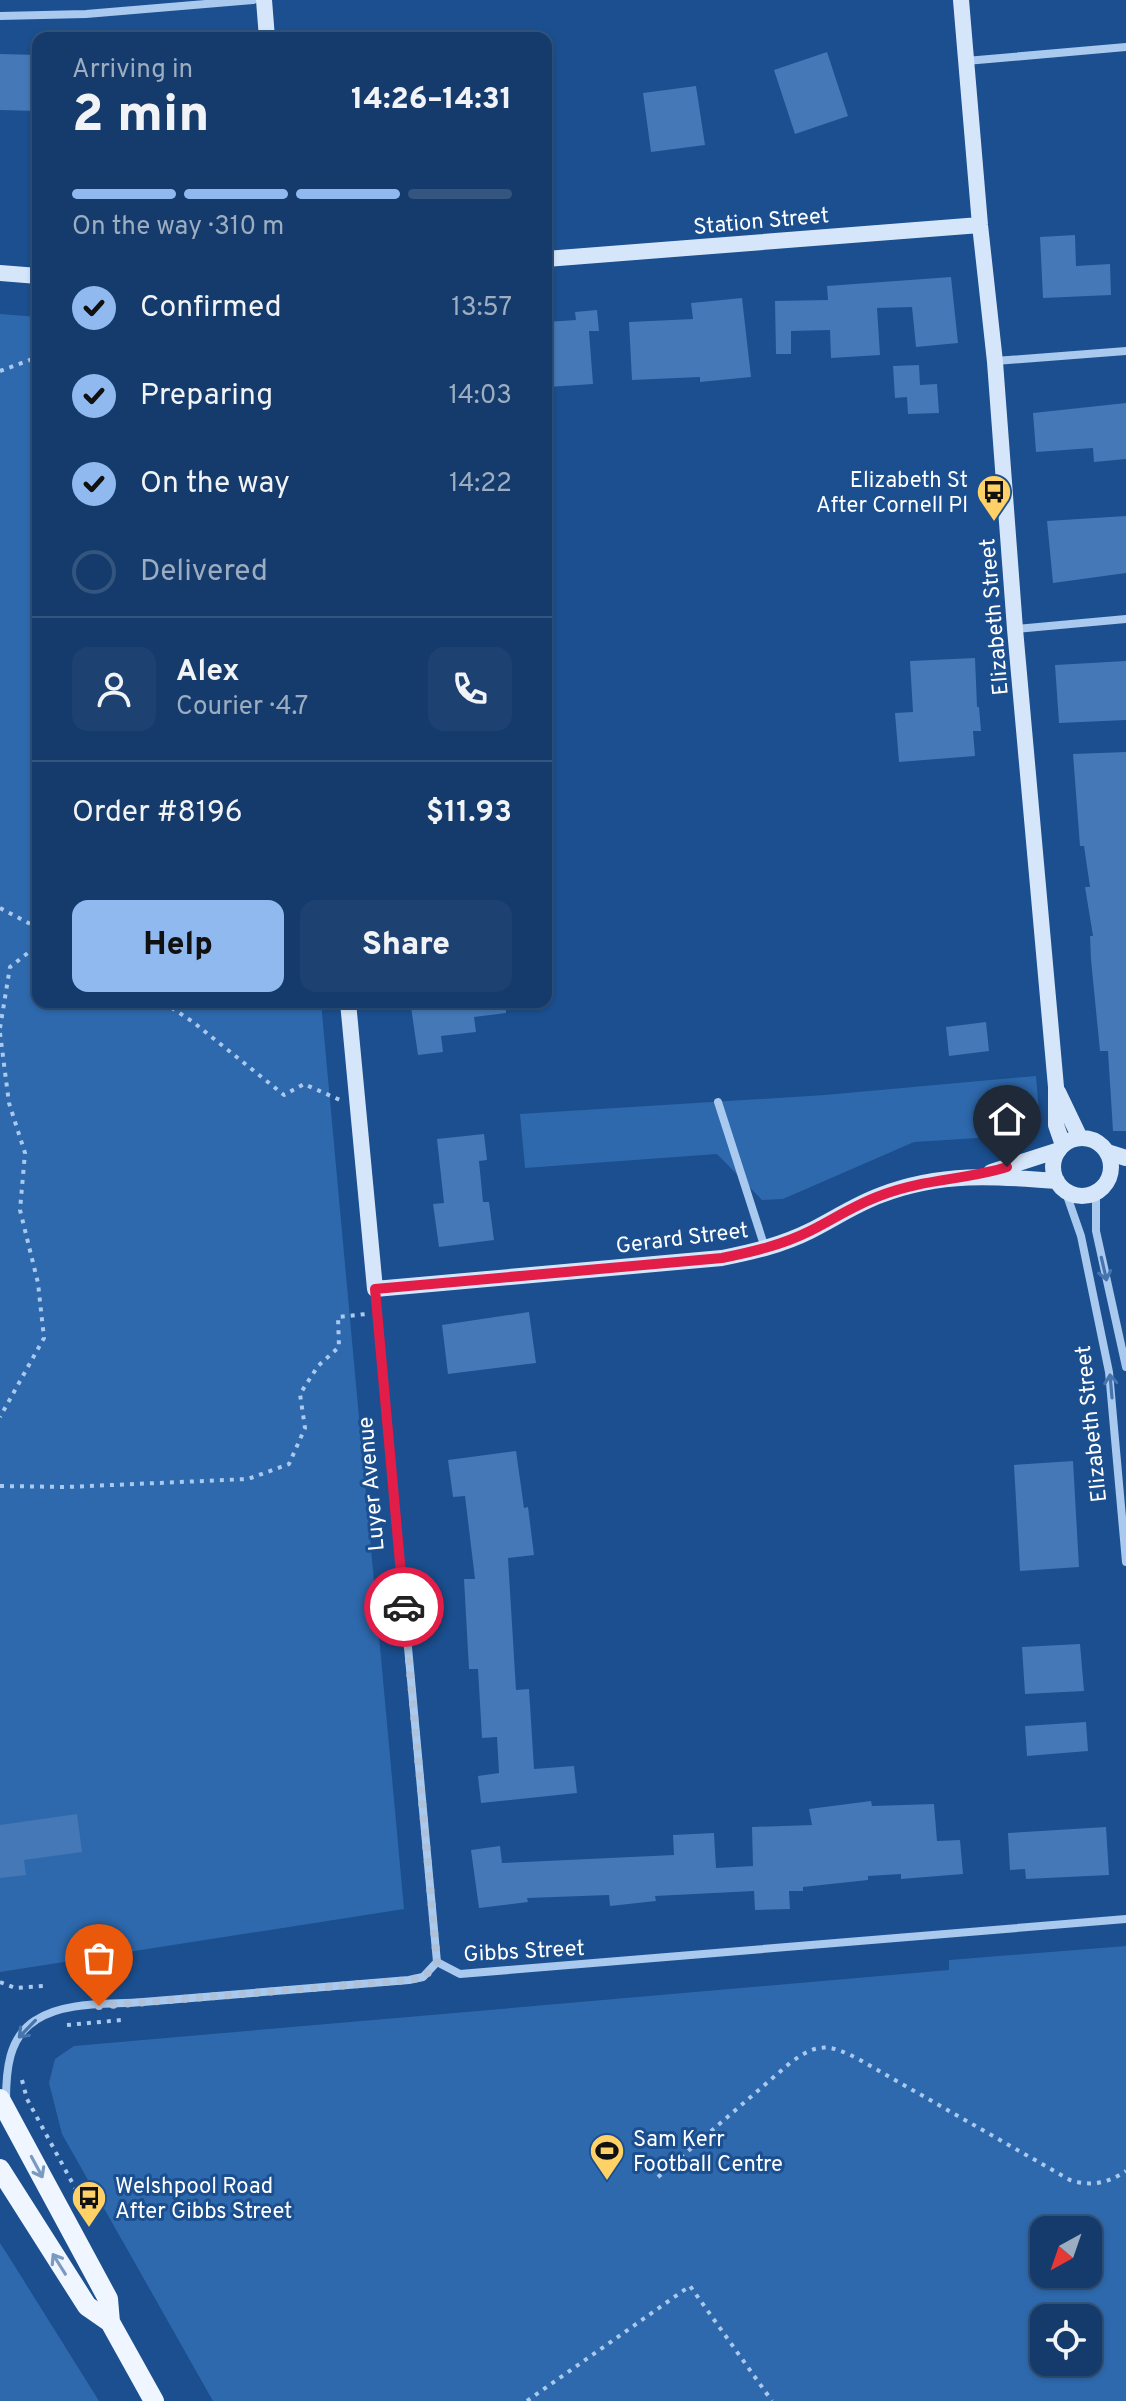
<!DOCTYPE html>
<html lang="en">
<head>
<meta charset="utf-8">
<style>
	:root { --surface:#143b6b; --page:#1d4271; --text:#f1f3f6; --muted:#9dadc1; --line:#33557e; --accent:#90b9f0 }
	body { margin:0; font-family:Overpass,sans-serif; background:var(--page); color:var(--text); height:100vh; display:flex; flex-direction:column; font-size:30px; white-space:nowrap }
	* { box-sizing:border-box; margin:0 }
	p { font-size:26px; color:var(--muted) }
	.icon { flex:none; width:44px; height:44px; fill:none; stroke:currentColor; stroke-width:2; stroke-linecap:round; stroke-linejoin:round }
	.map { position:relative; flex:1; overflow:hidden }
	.details { position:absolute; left:32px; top:32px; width:520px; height:976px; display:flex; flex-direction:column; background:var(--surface); border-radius:16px; box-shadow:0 2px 6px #0004,0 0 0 2px var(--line) }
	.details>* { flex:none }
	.needle { width:52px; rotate:220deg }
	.buttons { position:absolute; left:1030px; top:2216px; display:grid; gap:16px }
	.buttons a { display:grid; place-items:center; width:72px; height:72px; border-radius:16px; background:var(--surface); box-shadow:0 2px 6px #0004,0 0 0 2px var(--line); font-size:40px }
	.pin { position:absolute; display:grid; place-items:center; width:68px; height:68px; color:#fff; margin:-82px -34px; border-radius:50% 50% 50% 0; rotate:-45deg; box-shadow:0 0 8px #0007 }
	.pin .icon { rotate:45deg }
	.courier { position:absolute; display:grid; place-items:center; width:80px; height:80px; margin:-40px; border:6px solid #e11d48; border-radius:50%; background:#fff; color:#222; box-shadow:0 2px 10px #0007 }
	.summary em { font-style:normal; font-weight:800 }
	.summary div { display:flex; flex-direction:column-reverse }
	.summary { display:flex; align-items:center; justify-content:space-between; height:136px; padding:0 40px }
	h1 { font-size:52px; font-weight:800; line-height:60px }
	.bar { display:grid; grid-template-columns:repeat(4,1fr); gap:12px 8px; align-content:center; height:96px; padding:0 40px }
	.bar i { height:10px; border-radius:6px; background:var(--line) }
	.bar .active { background:var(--accent) }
	.bar p { grid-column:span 4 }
	.line { display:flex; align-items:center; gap:20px; padding:0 40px; border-top:2px solid var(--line) }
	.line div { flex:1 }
	.round { display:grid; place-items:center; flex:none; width:84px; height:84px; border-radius:16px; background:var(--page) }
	ol { padding:0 40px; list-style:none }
	li { display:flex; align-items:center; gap:24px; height:88px }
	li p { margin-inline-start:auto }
	li .icon { padding:8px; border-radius:50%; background:var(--accent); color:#111; stroke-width:4 }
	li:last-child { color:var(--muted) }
	li i { width:44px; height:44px; border:4px solid var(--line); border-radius:50% }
	.primary-button { display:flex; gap:16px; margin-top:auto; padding:16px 40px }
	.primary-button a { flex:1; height:92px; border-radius:16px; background:var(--accent); color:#111; font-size:32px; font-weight:800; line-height:92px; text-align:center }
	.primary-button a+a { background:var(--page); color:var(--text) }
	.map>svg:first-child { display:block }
	.green { fill:#2e69ad; fill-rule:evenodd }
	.building { fill:#4478b7 }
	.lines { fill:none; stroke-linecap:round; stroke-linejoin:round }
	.path { stroke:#a9c9ee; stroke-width:4; stroke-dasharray:4 6; stroke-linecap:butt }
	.street { stroke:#a9c9ee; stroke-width:8 }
	.secondary { stroke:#d6e6fa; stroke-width:16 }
	.primary { stroke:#f0f6ff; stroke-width:20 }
	.oneway { stroke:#4674ac }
	.oneway2 { stroke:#7b9ac1 }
	.done { stroke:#afc1d8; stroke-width:8; stroke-dasharray:0 14.4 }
	.route { stroke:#e11d48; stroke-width:10 }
	.labels { text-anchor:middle; stroke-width:6; stroke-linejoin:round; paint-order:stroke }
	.street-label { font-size:22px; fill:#fff; stroke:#1b4f8f }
	.poi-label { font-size:22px; fill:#fff; stroke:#1b4f8f; text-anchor:start }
</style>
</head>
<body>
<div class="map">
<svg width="1126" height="2401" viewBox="0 0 1126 2401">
	<rect width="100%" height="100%" fill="#1b4f8f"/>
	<path class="green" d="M 0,314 L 38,317 L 38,1002 L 321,1002 L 404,1909 L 0,1972 Z
		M 1036,1076 L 1040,1125 L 1023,1124 L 1009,1136 L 914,1142 L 783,1199 L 762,1200 L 717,1154 L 525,1168 L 520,1114 L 825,1095 Z
		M 1126,1946 L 1126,2401 L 213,2401 L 62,2134 L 49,2083 L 55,2059 L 74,2046 L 949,1970 L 949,1960 ZM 1044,2230 L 1088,2230 L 1088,2274 L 1044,2274 ZM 1044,2318 L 1088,2318 L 1088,2362 L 1044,2362 Z
		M 0,2243 L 9,2257 L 99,2401 L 0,2401 Z"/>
	<path class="building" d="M 827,52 L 848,116 L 795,134 L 774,70 Z
		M 0,54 L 38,55 L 38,111 L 0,110 Z
		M 696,86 L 705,145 L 651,152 L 643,93 Z
		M 1075,235 L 1076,266 L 1110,264 L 1111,295 L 1043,298 L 1040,237 Z
		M 951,277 L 958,343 L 916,347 L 912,307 L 877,308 L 880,355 L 831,358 L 830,330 L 791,331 L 791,354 L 776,354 L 775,301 L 828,300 L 827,286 Z
		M 742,298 L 751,377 L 700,382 L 700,377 L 632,380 L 629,322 L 693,319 L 691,303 Z
		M 597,310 L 599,331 L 589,331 L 593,384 L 548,387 L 546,322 L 576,320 L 575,312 Z
		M 919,365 L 920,385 L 937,384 L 939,413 L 908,414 L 907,397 L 895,398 L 893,366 Z
		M 1126,403 L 1126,459 L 1094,462 L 1093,448 L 1036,452 L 1033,413 Z
		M 1126,516 L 1126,573 L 1053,583 L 1047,521 Z
		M 975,658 L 977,707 L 979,707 L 981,731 L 973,731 L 975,756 L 899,762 L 895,713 L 913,712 L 910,661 Z
		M 1126,661 L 1126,720 L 1059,723 L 1055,665 Z
		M 1126,752 L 1126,1131 L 1113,1131 L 1108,1051 L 1100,1051 L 1091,960 L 1090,936 L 1093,936 L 1085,887 L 1090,887 L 1084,846 L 1080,846 L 1073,754 Z
		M 446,1002 L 506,1002 L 506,1013 L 474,1017 L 476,1032 L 441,1036 L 443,1052 L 418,1055 L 411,1007 Z
		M 986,1022 L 989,1051 L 949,1056 L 946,1027 Z
		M 484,1134 L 487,1160 L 479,1161 L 483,1202 L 489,1202 L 494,1240 L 439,1247 L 433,1204 L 444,1203 L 437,1139 Z
		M 529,1312 L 536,1363 L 448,1374 L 442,1325 Z
		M 516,1451 L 524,1508 L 528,1507 L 534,1555 L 508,1558 L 516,1690 L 529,1689 L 534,1769 L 574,1766 L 577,1793 L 481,1803 L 478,1776 L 499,1773 L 497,1737 L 482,1738 L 478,1669 L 469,1669 L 464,1579 L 475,1579 L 465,1496 L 453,1497 L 448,1460 Z
		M 1073,1461 L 1079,1567 L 1020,1571 L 1014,1465 Z
		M 1080,1644 L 1084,1691 L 1025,1694 L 1022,1647 Z
		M 1086,1722 L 1088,1751 L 1027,1756 L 1025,1726 Z
		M 871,1801 L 872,1806 L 934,1804 L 937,1841 L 960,1840 L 963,1874 L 901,1879 L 901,1874 L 868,1876 L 868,1880 L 803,1887 L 803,1891 L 789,1891 L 790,1909 L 755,1910 L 754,1891 L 655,1896 L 656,1901 L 610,1906 L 609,1895 L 527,1898 L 528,1902 L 479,1908 L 471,1850 L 500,1846 L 502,1863 L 674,1855 L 673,1835 L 714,1833 L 716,1868 L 753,1866 L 752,1827 L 812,1825 L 809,1809 Z
		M 77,1814 L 82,1852 L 24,1860 L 26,1875 L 0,1878 L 0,1825 Z
		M 1106,1827 L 1109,1875 L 1026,1879 L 1025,1869 L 1010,1870 L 1008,1833 Z"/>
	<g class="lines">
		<path class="path" d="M 0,371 L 38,357
			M 0,908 L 38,928
			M 163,1002 L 193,1022 L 284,1095 L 304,1084 L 340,1100
			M 0,1028 L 10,967 L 38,945
			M 0,1033 L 9,1103 L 25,1153 L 20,1210 L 38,1283 L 44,1338 L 0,1417
			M 0,1486 L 67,1487 L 248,1479 L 289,1464 L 305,1428 L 300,1394 L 318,1366 L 339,1347 L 338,1317 L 366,1314
			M 0,1982 L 15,1988 L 44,1986
			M 67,2025 L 122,2020
			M 22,2080 L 27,2099 L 93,2221 L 90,2223
			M 658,2177 L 790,2063 C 818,2042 830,2044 860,2060 L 1070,2180 C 1091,2187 1108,2183 1126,2171
			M 527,2401 L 690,2286 L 772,2401"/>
		<path class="street" d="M 0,16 L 86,14 L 253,0
			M 966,61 L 1126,47
			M 995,361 L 1126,351
			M 1015,629 L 1126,619
			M 718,1102 L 765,1248
			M 1065,1190 L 1081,1236 L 1109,1372 L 1126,1562
			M 1096,1192 L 1096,1231 L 1126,1367
			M 375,1289 L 437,1962
			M 437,1962 L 460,1974 L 1126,1919
			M 6,2101 C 6,2072 8,2037 36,2020 C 65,2001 109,2005 143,2002 C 232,1994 321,1987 409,1980 L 423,1977 L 437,1962"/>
		<path class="secondary" d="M 264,0 L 267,38
			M 961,0 L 980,225 L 995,362 L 1015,629 L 1056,1087 L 1056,1125 L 1063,1145
			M 546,259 L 980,225
			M 0,273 L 38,276
			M 348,1002 L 375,1289 L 722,1258 C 752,1252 782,1245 810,1231 C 834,1219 856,1204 881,1195 C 941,1172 995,1176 1057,1181
			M 1058,1092 L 1080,1138
			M1053 1167a29 29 0 1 1 58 0a29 29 0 1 1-58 0Z
			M 1107,1152 L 1126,1158
			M 991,1172 L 1059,1150"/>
		<path class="primary" d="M 0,2099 L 108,2299 L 110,2322 L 154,2401
			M 0,2169 L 87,2306 L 110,2322"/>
	</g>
	<defs><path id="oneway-shaft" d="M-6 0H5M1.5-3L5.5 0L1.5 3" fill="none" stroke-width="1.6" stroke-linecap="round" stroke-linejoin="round" transform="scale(2)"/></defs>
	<g class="oneway">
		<use href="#oneway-shaft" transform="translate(1104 1269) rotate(77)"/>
		<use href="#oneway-shaft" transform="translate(1111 1386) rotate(-95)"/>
		<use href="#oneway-shaft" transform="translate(27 2029) rotate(134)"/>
	</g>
	<g class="oneway2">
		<use href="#oneway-shaft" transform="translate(37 2167) rotate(62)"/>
		<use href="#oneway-shaft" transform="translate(59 2264) rotate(-122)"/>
	</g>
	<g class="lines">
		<path class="done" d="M 99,2006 L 409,1980 C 423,1977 430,1974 437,1962 L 404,1607"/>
		<path class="route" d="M 404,1607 L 375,1289 L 722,1258 C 752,1252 782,1245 810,1231 C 834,1219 856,1204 882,1195 C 923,1179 966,1180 1007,1167"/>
	</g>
	<defs>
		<symbol id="bus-pin" viewBox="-11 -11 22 30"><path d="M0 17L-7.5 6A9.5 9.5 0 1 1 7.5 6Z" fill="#ffd166" stroke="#1b4f8f"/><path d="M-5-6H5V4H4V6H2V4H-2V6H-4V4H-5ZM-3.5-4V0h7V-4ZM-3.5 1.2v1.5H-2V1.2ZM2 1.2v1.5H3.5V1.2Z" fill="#111"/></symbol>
		<symbol id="stadium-pin" viewBox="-11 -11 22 30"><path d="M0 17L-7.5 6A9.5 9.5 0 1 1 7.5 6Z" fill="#ffd166" stroke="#1b4f8f"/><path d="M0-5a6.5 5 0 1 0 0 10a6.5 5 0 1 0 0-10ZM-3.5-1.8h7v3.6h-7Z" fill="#111"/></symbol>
	</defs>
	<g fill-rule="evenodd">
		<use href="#bus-pin" x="974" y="472" width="40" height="54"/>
		<use href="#stadium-pin" x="587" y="2131" width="40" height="54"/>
		<use href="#bus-pin" x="69" y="2178" width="40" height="54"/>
	</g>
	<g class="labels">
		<g class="street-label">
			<text transform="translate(761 220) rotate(-5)" y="8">Station Street</text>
			<text transform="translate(993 617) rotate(-95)" y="8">Elizabeth Street</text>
			<text transform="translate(682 1237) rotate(-7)" y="8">Gerard Street</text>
			<text transform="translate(1090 1424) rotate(-96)" y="8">Elizabeth Street</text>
			<text transform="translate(370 1484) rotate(-95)" y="8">Luyer Avenue</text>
			<text transform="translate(524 1950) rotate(-3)" y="8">Gibbs Street</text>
		</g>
		<g class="poi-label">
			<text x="968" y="487" text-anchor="end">Elizabeth St<tspan x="968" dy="25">After Cornell Pl</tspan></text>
			<text x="633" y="2146">Sam Kerr<tspan x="633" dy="25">Football Centre</tspan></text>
			<text x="115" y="2193">Welshpool Road<tspan x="115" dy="25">After Gibbs Street</tspan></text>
		</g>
	</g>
</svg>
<div class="buttons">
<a><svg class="needle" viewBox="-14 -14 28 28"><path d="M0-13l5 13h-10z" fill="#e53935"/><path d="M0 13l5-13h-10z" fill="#9dadc1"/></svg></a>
<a><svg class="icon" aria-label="locate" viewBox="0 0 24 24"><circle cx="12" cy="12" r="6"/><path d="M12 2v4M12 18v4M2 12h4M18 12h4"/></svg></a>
</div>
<div class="pin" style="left:99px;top:2006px;background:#ea580c"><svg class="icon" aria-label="bag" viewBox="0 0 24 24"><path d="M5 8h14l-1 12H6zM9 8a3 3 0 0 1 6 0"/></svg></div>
<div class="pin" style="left:1007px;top:1167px;background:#1f2937"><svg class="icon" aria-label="home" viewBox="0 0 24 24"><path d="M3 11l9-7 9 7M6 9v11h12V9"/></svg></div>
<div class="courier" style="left:404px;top:1607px"><svg class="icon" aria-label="car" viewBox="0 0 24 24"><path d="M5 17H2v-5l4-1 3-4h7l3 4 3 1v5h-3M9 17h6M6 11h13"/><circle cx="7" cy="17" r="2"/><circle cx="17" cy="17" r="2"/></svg></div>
<section class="details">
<div class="summary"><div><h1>2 min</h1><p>Arriving in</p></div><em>14:26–14:31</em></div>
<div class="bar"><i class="active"></i><i class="active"></i><i class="active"></i><i></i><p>On the way · 310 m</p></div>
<ol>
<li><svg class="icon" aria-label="check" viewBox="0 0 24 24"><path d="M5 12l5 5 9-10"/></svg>Confirmed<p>13:57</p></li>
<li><svg class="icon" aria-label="check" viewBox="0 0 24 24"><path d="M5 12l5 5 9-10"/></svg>Preparing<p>14:03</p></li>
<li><svg class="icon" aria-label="check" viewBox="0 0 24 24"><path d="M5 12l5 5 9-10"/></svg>On the way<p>14:22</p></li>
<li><i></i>Delivered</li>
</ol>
<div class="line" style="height:144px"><a class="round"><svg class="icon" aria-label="person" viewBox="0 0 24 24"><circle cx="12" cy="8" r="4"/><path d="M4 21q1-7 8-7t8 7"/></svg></a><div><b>Alex</b><p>Courier · 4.7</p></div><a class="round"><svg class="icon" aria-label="phone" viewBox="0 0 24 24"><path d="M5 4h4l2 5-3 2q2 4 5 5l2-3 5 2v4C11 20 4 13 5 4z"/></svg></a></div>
<div class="line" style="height:104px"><div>Order #8196</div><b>$11.93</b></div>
<div class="primary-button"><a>Help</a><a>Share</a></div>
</section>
</div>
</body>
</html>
